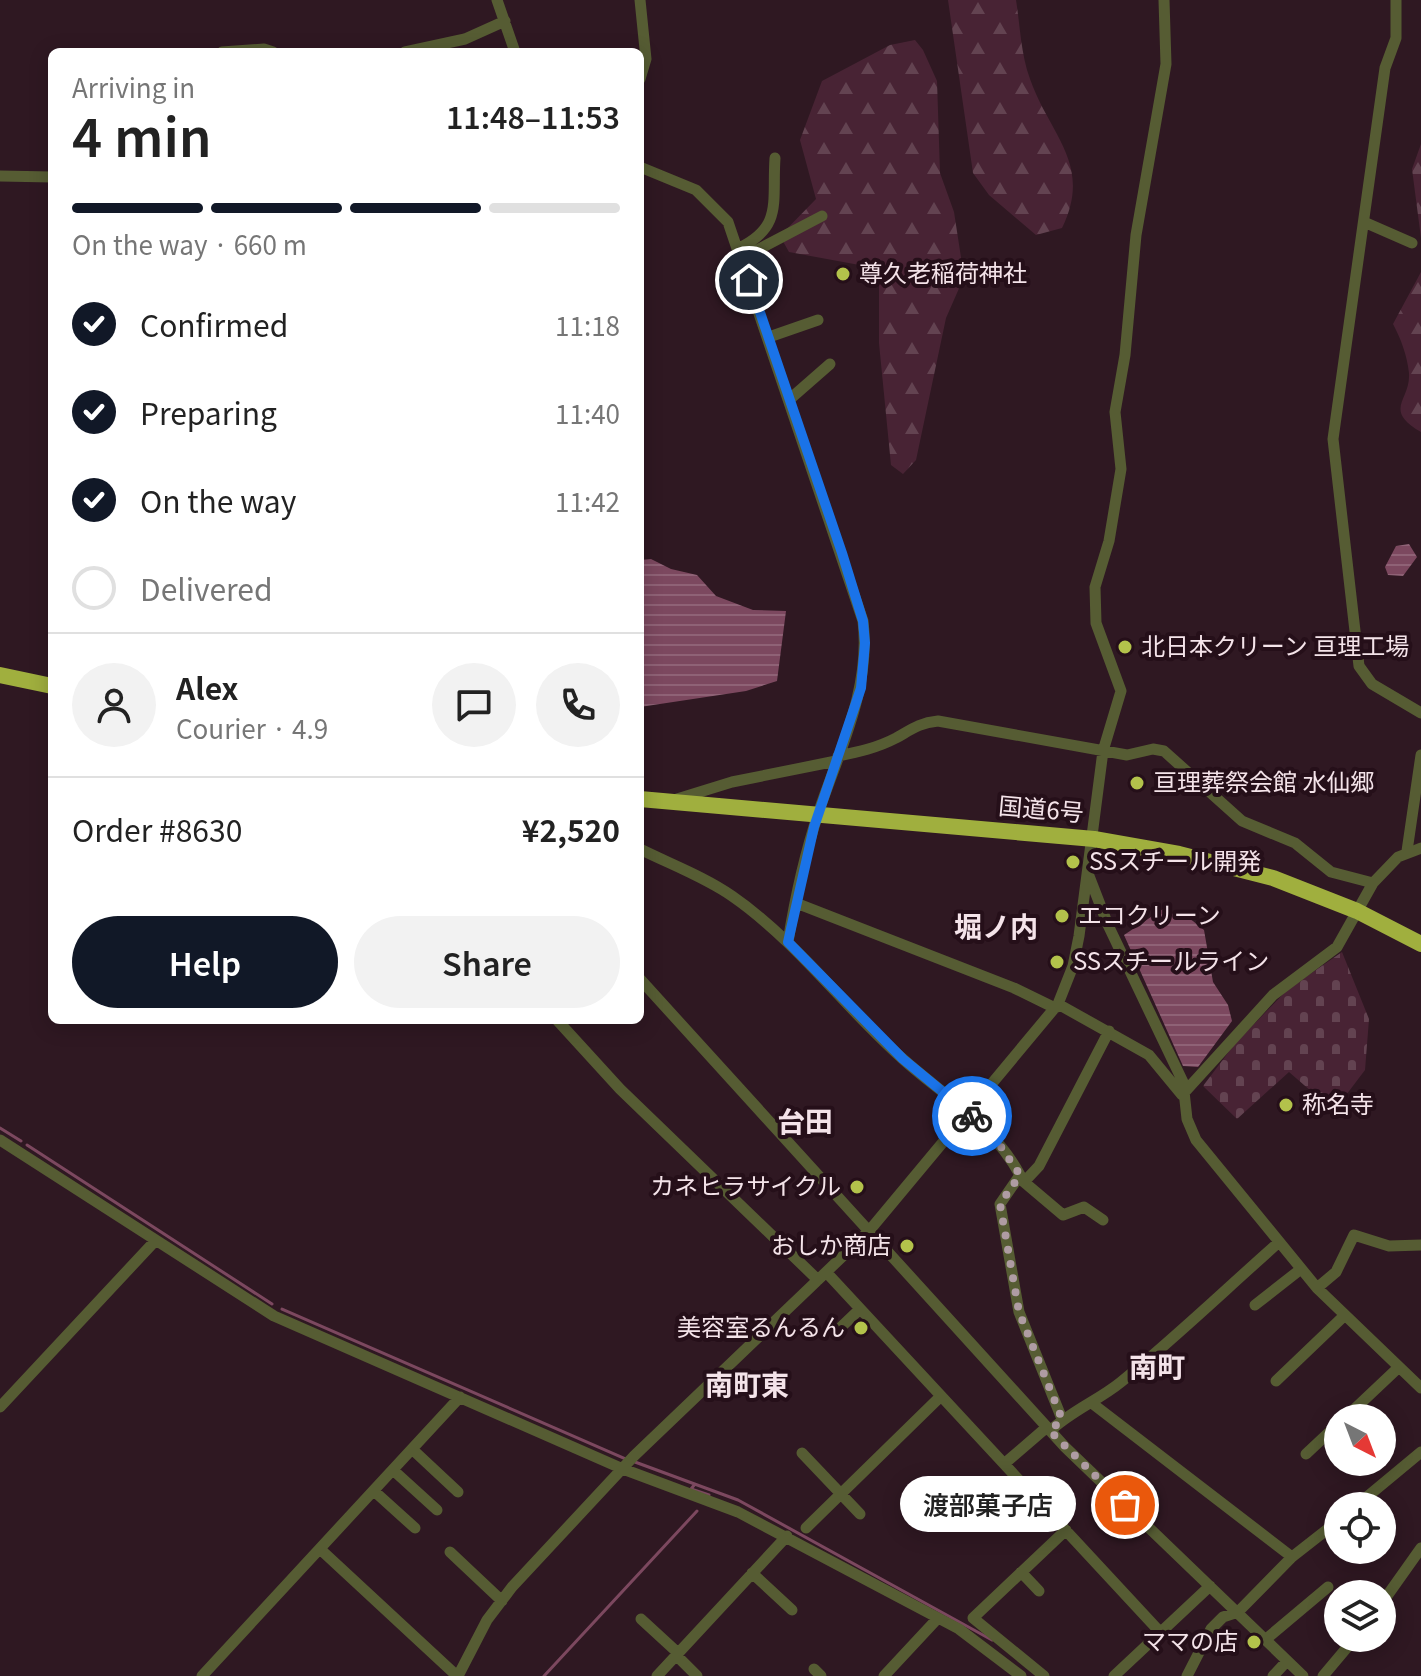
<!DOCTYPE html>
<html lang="en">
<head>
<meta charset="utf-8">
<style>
	:root { --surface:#fff; --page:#f2f2f2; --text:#222; --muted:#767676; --line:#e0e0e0; --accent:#111827 }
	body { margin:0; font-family:Georgia,"Noto Sans JP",serif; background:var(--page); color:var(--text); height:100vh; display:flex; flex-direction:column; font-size:30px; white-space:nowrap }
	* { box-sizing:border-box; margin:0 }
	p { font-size:26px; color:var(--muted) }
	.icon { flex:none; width:44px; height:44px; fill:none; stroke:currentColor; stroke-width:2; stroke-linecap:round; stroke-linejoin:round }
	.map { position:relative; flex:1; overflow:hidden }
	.drawer { position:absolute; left:48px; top:48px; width:596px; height:976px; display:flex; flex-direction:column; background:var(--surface); border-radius:12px; box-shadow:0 4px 20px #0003 }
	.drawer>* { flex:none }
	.needle { width:52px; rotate:138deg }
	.fabs { position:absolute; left:1324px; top:1404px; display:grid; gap:16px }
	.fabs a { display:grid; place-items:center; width:72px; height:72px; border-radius:50%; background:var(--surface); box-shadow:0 4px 20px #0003; font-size:40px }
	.pin { position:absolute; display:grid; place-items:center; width:68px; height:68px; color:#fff; margin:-34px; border:4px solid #fff; border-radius:50%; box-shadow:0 2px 8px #0007 }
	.courier { position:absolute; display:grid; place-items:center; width:80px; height:80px; margin:-40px; border:6px solid #1a73e8; border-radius:50%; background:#fff; color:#222; box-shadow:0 2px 10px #0007 }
	.bubble { position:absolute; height:56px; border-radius:28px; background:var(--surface); box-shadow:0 4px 20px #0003; font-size:26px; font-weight:600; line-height:56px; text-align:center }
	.headline em { font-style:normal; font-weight:600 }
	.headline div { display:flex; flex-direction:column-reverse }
	.headline { display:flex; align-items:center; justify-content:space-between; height:136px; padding:0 24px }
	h1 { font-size:52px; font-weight:600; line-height:60px }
	.bar { display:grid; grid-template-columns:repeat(4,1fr); gap:12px 8px; align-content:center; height:96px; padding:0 24px }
	.bar i { height:10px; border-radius:6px; background:var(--line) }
	.bar .selected { background:var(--accent) }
	.bar p { grid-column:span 4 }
	.line { display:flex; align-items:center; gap:20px; padding:0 24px; border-top:2px solid var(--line) }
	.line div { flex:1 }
	.round { display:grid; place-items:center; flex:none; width:84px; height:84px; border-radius:42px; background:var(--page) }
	ol { padding:0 24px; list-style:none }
	li { display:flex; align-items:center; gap:24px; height:88px }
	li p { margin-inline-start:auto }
	li .icon { padding:8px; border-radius:50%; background:var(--accent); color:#fff; stroke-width:4 }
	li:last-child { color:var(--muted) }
	li i { width:44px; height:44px; border:4px solid var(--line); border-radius:50% }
	.action { display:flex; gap:16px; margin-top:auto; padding:16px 24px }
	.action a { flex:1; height:92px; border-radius:48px; background:var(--accent); color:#fff; font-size:32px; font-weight:600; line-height:92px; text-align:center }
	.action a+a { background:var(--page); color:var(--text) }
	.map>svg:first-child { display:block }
	.forest { fill:url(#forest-firs) }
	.cemetery { fill:url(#cemetery-stones) }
	.water { fill:url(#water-rules) }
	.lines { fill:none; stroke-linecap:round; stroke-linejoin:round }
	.stream { stroke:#7c485f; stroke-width:3 }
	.minor { stroke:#565c33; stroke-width:11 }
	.highway { stroke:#a0af3e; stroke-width:16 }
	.done { stroke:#af9ca3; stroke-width:8; stroke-dasharray:0 14.4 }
	.route { stroke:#1a73e8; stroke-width:10 }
	.poi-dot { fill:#b3c24b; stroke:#250f19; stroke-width:3 }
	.labels { text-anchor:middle; stroke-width:8; stroke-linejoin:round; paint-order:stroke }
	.poi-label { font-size:24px; fill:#f4e3e9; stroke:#250f19; text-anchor:start }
	.street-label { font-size:24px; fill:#f4e3e9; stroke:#250f19 }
	.quarter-label { font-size:28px; font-weight:bold; fill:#f4e3e9; stroke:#250f19 }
</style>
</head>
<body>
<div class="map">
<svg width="1421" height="1676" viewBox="0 0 1421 1676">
	<defs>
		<pattern id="forest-firs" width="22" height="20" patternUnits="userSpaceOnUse" patternTransform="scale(2)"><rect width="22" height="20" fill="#482334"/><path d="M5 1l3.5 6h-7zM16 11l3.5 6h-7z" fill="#634351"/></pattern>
		<pattern id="cemetery-stones" width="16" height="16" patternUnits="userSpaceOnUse" patternTransform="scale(2)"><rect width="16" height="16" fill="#482334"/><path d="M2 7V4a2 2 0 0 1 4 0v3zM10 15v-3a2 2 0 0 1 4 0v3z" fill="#634351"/></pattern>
		<pattern id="water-rules" width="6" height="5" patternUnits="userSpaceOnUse" patternTransform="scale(2)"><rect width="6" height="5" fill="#7c485f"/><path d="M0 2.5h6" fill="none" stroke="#8f6276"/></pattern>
	</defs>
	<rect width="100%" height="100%" fill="#2f1822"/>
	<path class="forest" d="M 948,0 L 1016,0 C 1020,25 1021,55 1030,79 C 1050,136 1093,164 1062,228 L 1036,235 L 989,195 L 973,173 Z
		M 915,40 L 923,50 L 937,81 L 940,173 L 954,212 L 964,277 L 946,318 L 916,460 L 903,474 L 891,465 L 879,343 L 879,282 L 865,266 L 789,252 L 780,236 L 816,199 L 800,140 L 822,81 L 890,45 Z
		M 1421,144 L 1421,238 L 1412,169 Z
		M 1421,272 L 1421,432 C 1382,409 1411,401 1409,373 C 1407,355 1401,339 1393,324 Z"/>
	<path class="cemetery" d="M 1342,952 L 1369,1019 L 1365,1070 L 1334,1111 L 1289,1072 L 1237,1119 L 1203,1086 L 1234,1045 L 1287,990 Z"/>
	<path class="water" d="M 1409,544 L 1417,557 L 1403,576 L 1388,575 L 1385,567 L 1396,546 Z
		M 651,559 L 671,569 L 697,575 L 716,596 L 753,610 L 786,611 L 777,681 L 746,691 L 640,707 L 640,560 Z
		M 1163,909 L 1168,914 C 1183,911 1193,921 1204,930 L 1213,982 L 1228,1005 L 1232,1021 L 1198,1067 L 1183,1066 L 1124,935 Z"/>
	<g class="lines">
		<path class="stream" d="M 0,1128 L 21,1141
			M 27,1145 L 272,1304
			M 282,1309 L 626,1459
			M 635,1462 L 738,1500 L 992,1640
			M 695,1484 L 691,1489 L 709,1495
			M 544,1676 L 697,1511"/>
		<path class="minor" d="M 497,0 L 515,52
			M 1396,0 L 1396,38 L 1385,68 L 1333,439 L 1359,666 L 1372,684 L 1421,713
			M 222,52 L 264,49 L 273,52
			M 405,52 L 465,39 L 505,21
			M 640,79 L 646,59 L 640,0
			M 640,167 L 696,190 L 728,222 L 863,621 C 871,688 840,749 819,811 C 805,853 795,898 788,942
			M 0,176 L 52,177
			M 1364,222 L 1412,243
			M 739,248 C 783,227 772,202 775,158
			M 742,258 L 822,216
			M 769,337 L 818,320
			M 790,399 L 830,364
			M 838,756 C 858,752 877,748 896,738 C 912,729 919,723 938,721 L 1127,755 L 1153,749 L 1164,751 L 1242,821 L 1295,843 L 1331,872 L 1373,883
			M 677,799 L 732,782 L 836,761
			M 640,849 C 670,864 705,877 732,896 C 797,941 845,1008 904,1060 C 946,1097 993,1125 1020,1175 L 1000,1204 L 1019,1312 L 1062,1419
			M 1407,851 L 1421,755
			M 1089,876 L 1108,925 L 1183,1082 L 1187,1119 L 1196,1140 L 1317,1288 L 1421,1388
			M 796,903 L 1014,988 L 1055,1008
			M 640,979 L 1065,1447 L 1303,1676
			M 1058,1004 L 1149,1055 L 1182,1095
			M 557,1020 L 620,1089 L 818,1280
			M 1182,1095 L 1273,995 L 1337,947 L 1373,883 L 1398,857 L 1421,848
			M 0,1140 L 274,1316 L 623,1469 L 738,1512 L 959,1629 L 1021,1676
			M 1020,1175 L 1024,1182 L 1039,1166 L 1109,1031
			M 1024,1182 L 1063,1215 L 1084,1207 L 1103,1220
			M 827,1273 L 1160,1632
			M 1317,1288 L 1336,1272 L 1354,1235 L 1389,1246 L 1421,1245
			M 1255,1305 L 1301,1269
			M 839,1329 L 860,1309
			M 1276,1381 L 1345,1315
			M 1093,1404 L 1292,1557
			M 0,1407 L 155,1241
			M 1345,1418 L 1399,1367
			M 1050,1431 C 1071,1411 1099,1400 1121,1382 C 1175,1338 1226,1289 1278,1243
			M 412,1449 L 458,1492
			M 802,1453 L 860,1514
			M 1306,1454 L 1338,1424
			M 1004,1464 L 1047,1427
			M 393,1470 L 437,1510
			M 374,1491 L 415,1528
			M 1356,1506 L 1421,1452
			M 806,1528 L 941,1396
			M 320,1549 L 457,1676
			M 450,1552 L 502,1601
			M 1021,1572 L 1039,1591
			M 752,1573 L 792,1610
			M 1382,1603 L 1421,1548
			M 641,1619 L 678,1653
			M 1265,1640 L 1328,1587
			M 676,1655 L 697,1676
			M 814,1669 L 821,1676
			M 202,1676 L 460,1397
			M 458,1676 L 487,1620 L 512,1587 L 634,1456 L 869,1231 L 1058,1004 L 1073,966 L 1079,936 L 1103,751 L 1121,691 L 1096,623 L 1095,587 L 1109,541 L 1121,469 L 1115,412 L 1125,355 L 1136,235 L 1166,64 L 1164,0
			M 657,1676 L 787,1536
			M 884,1676 L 938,1618
			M 1044,1676 L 973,1618 L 1066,1530
			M 1114,1676 L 1210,1586
			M 1187,1676 L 1211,1629 L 1223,1617 L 1238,1612 L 1292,1557 L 1338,1521
			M 1273,1676 L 1287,1661
			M 1323,1676 L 1355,1638"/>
		<path class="highway" d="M 0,675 L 52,686
			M 640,799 L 1094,839 L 1179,854 L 1273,878 L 1357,911 L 1421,944"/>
	</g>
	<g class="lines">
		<path class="done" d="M 972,1116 L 991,1132 L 1020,1175 L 1000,1204 L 1019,1312 L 1062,1419 L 1050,1431 L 1125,1505"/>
		<path class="route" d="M 749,280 L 842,553 L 863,621 L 865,643 L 861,688 L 814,827 L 788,942 L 903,1059 L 972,1116"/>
	</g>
	<g class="poi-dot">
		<circle cx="843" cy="274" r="8"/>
		<circle cx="1125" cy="647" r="8"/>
		<circle cx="1137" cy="783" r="8"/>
		<circle cx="1073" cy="862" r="8"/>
		<circle cx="1062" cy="916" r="8"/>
		<circle cx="1057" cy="962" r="8"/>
		<circle cx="1286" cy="1105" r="8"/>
		<circle cx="857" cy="1187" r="8"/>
		<circle cx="907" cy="1246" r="8"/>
		<circle cx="861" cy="1328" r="8"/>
		<circle cx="1254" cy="1642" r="8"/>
	</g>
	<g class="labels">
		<g class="poi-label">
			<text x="859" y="282">尊久老稲荷神社</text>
			<text x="1141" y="655">北日本クリーン 亘理工場</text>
			<text x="1153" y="791">亘理葬祭会館 水仙郷</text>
			<text x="1089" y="870">SSスチール開発</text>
			<text x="1078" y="924">エコクリーン</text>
			<text x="1073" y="970">SSスチールライン</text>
			<text x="1302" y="1113">称名寺</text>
			<text x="841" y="1195" text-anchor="end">カネヒラサイクル</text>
			<text x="891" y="1254" text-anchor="end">おしか商店</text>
			<text x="845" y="1336" text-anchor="end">美容室るんるん</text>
			<text x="1238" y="1650" text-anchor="end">ママの店</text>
		</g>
		<g class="street-label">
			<text transform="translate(1041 810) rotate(5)" y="8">国道6号</text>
		</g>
		<g class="quarter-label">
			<text x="996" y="937">堀ノ内</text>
			<text x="805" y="1132">台田</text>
			<text x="1157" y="1377">南町</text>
			<text x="747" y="1395">南町東</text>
		</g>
	</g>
</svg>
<div class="fabs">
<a><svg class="needle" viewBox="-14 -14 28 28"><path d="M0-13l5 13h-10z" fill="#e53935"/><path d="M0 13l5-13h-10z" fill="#767676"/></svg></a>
<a><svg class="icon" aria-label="locate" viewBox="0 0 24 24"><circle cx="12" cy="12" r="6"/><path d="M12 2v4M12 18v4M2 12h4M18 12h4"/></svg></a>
<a><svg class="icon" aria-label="layers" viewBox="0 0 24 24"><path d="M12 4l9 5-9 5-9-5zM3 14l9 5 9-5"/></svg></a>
</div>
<div class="pin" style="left:1125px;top:1505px;background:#ea580c"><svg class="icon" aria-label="bag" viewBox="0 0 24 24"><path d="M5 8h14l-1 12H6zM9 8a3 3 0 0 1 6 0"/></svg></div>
<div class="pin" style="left:749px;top:280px;background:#1f2937"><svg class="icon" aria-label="home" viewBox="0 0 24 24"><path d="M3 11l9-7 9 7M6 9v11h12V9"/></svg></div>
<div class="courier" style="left:972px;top:1116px"><svg class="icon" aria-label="bike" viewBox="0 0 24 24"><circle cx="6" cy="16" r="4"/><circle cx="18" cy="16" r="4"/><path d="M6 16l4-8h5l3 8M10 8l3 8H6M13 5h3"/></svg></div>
<div class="bubble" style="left:900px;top:1476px;width:176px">渡部菓子店</div>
<section class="drawer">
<div class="headline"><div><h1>4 min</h1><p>Arriving in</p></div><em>11:48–11:53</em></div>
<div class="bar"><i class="selected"></i><i class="selected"></i><i class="selected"></i><i></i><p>On the way · 660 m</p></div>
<ol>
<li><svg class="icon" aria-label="check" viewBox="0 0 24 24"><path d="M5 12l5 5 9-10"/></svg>Confirmed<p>11:18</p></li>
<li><svg class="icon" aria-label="check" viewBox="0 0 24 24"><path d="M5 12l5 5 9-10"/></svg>Preparing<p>11:40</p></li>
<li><svg class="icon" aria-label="check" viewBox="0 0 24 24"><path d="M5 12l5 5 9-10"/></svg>On the way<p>11:42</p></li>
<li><i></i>Delivered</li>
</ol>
<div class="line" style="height:144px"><a class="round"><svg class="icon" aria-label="person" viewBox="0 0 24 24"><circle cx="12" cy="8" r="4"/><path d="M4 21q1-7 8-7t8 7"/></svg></a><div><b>Alex</b><p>Courier · 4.9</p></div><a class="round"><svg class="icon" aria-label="chat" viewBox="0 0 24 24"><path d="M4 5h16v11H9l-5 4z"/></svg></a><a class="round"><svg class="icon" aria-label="phone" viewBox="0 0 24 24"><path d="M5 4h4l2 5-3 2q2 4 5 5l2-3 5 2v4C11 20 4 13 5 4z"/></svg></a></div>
<div class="line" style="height:104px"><div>Order #8630</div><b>¥2,520</b></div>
<div class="action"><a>Help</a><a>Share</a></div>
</section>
</div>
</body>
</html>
